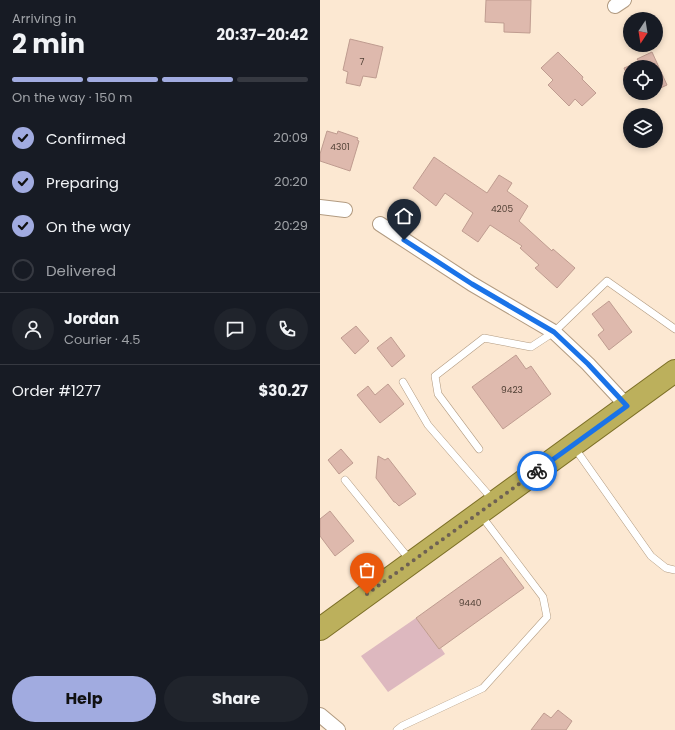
<!DOCTYPE html>
<html lang="en">
<head>
<meta charset="utf-8">
<style>
	:root { --surface:#171b24; --page:#20242c; --text:#f1f3f6; --muted:#9ea1a6; --line:#363941; --accent:#a1abe0 }
	body { margin:0; font-family:Poppins,sans-serif; background:var(--page); color:var(--text); height:100vh; display:flex; flex-direction:column; font-size:15px; white-space:nowrap }
	* { box-sizing:border-box; margin:0 }
	p { font-size:13px; color:var(--muted) }
	.icon { flex:none; width:22px; height:22px; fill:none; stroke:currentColor; stroke-width:2; stroke-linecap:round; stroke-linejoin:round }
	.map { position:relative; flex:1; overflow:hidden }
	.details { display:flex; flex-direction:column; background:var(--surface); width:320px }
	.details>* { flex:none }
	.needle { width:26px; rotate:192deg }
	.buttons { position:absolute; left:303px; top:12px; display:grid; gap:8px }
	.buttons a { display:grid; place-items:center; width:40px; height:40px; border-radius:50%; background:var(--surface); box-shadow:0 2px 6px #0003; font-size:20px }
	.pin { position:absolute; display:grid; place-items:center; width:34px; height:34px; color:#fff; margin:-41px -17px; border-radius:50% 50% 50% 0; rotate:-45deg; box-shadow:0 0 4px #0007 }
	.pin .icon { rotate:45deg }
	.courier { position:absolute; display:grid; place-items:center; width:40px; height:40px; margin:-20px; border:3px solid #1a73e8; border-radius:50%; background:#fff; color:#222; box-shadow:0 1px 5px #0007 }
	.headline em { font-style:normal; font-weight:700 }
	.headline div { display:flex; flex-direction:column-reverse }
	.headline { display:flex; align-items:center; justify-content:space-between; height:68px; padding:0 12px }
	h1 { font-size:26px; font-weight:700; line-height:30px }
	.bar { display:grid; grid-template-columns:repeat(4,1fr); gap:6px 4px; align-content:center; height:48px; padding:0 12px }
	.bar i { height:5px; border-radius:3px; background:var(--line) }
	.bar .selected { background:var(--accent) }
	.bar p { grid-column:span 4 }
	.line { display:flex; align-items:center; gap:10px; padding:0 12px; border-top:1px solid var(--line) }
	.line div { flex:1 }
	.round { display:grid; place-items:center; flex:none; width:42px; height:42px; border-radius:21px; background:var(--page) }
	ol { padding:0 12px; list-style:none }
	li { display:flex; align-items:center; gap:12px; height:44px }
	li p { margin-inline-start:auto }
	li .icon { padding:4px; border-radius:50%; background:var(--accent); color:#111; stroke-width:4 }
	li:last-child { color:var(--muted) }
	li i { width:22px; height:22px; border:2px solid var(--line); border-radius:50% }
	.primary-button { display:flex; gap:8px; margin-top:auto; padding:8px 12px }
	.primary-button a { flex:1; height:46px; border-radius:24px; background:var(--accent); color:#111; font-size:16px; font-weight:700; line-height:46px; text-align:center }
	.primary-button a+a { background:var(--page); color:var(--text) }
	main { display:flex; flex:1; min-height:0 }
	.map>svg:first-child { display:block }
	.green { fill:#ddb8bf }
	.building { fill:#deb9ad; stroke:#bf9c90 }
	.lines { fill:none; stroke-linecap:round; stroke-linejoin:round }
	.service-casing { stroke:#b29b81; stroke-width:8 }
	.minor-casing { stroke:#b29b81; stroke-width:16 }
	.trunk-casing { stroke:#7c6f26; stroke-width:24 }
	.service { stroke:#fff; stroke-width:7 }
	.minor { stroke:#fff; stroke-width:14 }
	.trunk { stroke:#bcb05c; stroke-width:22 }
	.done { stroke:#6e6153; stroke-width:4; stroke-dasharray:0 7.2 }
	.route { stroke:#1a73e8; stroke-width:5 }
	.labels { text-anchor:middle; stroke-width:3; stroke-linejoin:round; paint-order:stroke }
	.number-label { font-size:9px; fill:#514136 }
</style>
</head>
<body>
<main>
<section class="details">
<div class="headline"><div><h1>2 min</h1><p>Arriving in</p></div><em>20:37–20:42</em></div>
<div class="bar"><i class="selected"></i><i class="selected"></i><i class="selected"></i><i></i><p>On the way · 150 m</p></div>
<ol>
<li><svg class="icon" aria-label="check" viewBox="0 0 24 24"><path d="M5 12l5 5 9-10"/></svg>Confirmed<p>20:09</p></li>
<li><svg class="icon" aria-label="check" viewBox="0 0 24 24"><path d="M5 12l5 5 9-10"/></svg>Preparing<p>20:20</p></li>
<li><svg class="icon" aria-label="check" viewBox="0 0 24 24"><path d="M5 12l5 5 9-10"/></svg>On the way<p>20:29</p></li>
<li><i></i>Delivered</li>
</ol>
<div class="line" style="height:72px"><a class="round"><svg class="icon" aria-label="person" viewBox="0 0 24 24"><circle cx="12" cy="8" r="4"/><path d="M4 21q1-7 8-7t8 7"/></svg></a><div><b>Jordan</b><p>Courier · 4.5</p></div><a class="round"><svg class="icon" aria-label="chat" viewBox="0 0 24 24"><path d="M4 5h16v11H9l-5 4z"/></svg></a><a class="round"><svg class="icon" aria-label="phone" viewBox="0 0 24 24"><path d="M5 4h4l2 5-3 2q2 4 5 5l2-3 5 2v4C11 20 4 13 5 4z"/></svg></a></div>
<div class="line" style="height:52px"><div>Order #1277</div><b>$30.27</b></div>
<div class="primary-button"><a>Help</a><a>Share</a></div>
</section>
<div class="map">
<svg width="355" height="730" viewBox="0 0 355 730">
	<rect width="100%" height="100%" fill="#fce8d2"/>
	<path class="green" d="M 96,618 L 119,649 L 121,648 L 125,654 L 68,692 L 41,656 Z"/>
	<path class="building" d="M 166,0 L 211,0 L 210,33 L 184,32 L 184,23 L 165,22 Z
		M 30,39 L 63,47 L 56,78 L 43,76 L 40,86 L 26,83 L 28,72 L 23,70 Z
		M 238,52 L 263,77 L 262,79 L 276,93 L 262,106 L 255,99 L 249,106 L 228,85 L 233,80 L 221,68 Z
		M 332,52 L 347,85 L 336,90 L 336,67 L 310,67 L 310,81 L 304,68 L 319,62 L 317,59 Z
		M 7,131 L 17,134 L 18,131 L 38,138 L 37,140 L 39,141 L 30,171 L 0,161 L 0,154 Z
		M 114,157 L 167,193 L 179,175 L 192,183 L 187,191 L 208,206 L 199,221 L 232,251 L 233,249 L 255,268 L 237,288 L 215,268 L 219,265 L 200,248 L 202,246 L 170,225 L 158,242 L 142,231 L 153,213 L 125,193 L 116,206 L 93,188 Z
		M 289,301 L 312,332 L 289,350 L 278,335 L 284,330 L 272,314 Z
		M 36,326 L 49,341 L 35,354 L 21,338 Z
		M 71,337 L 85,356 L 72,367 L 57,348 Z
		M 196,355 L 206,369 L 211,366 L 231,394 L 183,429 L 152,387 Z
		M 68,384 L 84,404 L 60,423 L 37,395 L 48,386 L 55,395 Z
		M 21,449 L 33,463 L 19,474 L 8,460 Z
		M 58,456 L 65,460 L 68,458 L 96,494 L 79,506 L 75,502 L 74,502 L 56,478 Z
		M 10,511 L 34,541 L 15,556 L 0,536 L 0,519 Z
		M 181,557 L 204,588 L 119,649 L 96,618 Z
		M 238,710 L 252,721 L 246,730 L 211,730 L 224,713 L 231,718 Z"/>
	<g class="lines">
		<defs>
			<path id="service" d="M 83,382 L 108,425 L 173,500
				M 254,447 L 331,556 L 346,568 L 355,570
				M 159,449 L 118,394 L 115,376 L 164,338 L 211,347 L 234,332 L 287,281 L 355,329
				M 25,480 L 90,560
				M 77,730 L 82,726 L 163,688 L 227,617 L 223,597 L 160,514"/>
			<path id="minor" d="M 295,6 L 304,0
				M 0,207 L 25,210
				M 60,224 L 152,284 L 234,332 L 268,364 L 307,406
				M 0,715 L 18,730"/>
			<path id="trunk" d="M 0,629 L 355,371"/>
		</defs>
		<use href="#service" class="service-casing"/>
		<use href="#minor" class="minor-casing"/>
		<use href="#trunk" class="trunk-casing"/>
		<use href="#service" class="service"/>
		<use href="#minor" class="minor"/>
		<use href="#trunk" class="trunk"/>
	</g>
	<g class="lines">
		<path class="done" d="M 47,594 L 217,471"/>
		<path class="route" d="M 84,240 L 152,284 L 234,332 L 268,364 L 307,406 L 217,471"/>
	</g>
	<g class="labels">
		<g class="number-label">
			<text x="42" y="65">7</text>
			<text x="20" y="150">4301</text>
			<text x="182" y="212">4205</text>
			<text x="192" y="393">9423</text>
			<text x="150" y="606">9440</text>
		</g>
	</g>
</svg>
<div class="buttons">
<a><svg class="needle" viewBox="-14 -14 28 28"><path d="M0-13l5 13h-10z" fill="#e53935"/><path d="M0 13l5-13h-10z" fill="#9ea1a6"/></svg></a>
<a><svg class="icon" aria-label="locate" viewBox="0 0 24 24"><circle cx="12" cy="12" r="6"/><path d="M12 2v4M12 18v4M2 12h4M18 12h4"/></svg></a>
<a><svg class="icon" aria-label="layers" viewBox="0 0 24 24"><path d="M12 4l9 5-9 5-9-5zM3 14l9 5 9-5"/></svg></a>
</div>
<div class="pin" style="left:47px;top:594px;background:#ea580c"><svg class="icon" aria-label="bag" viewBox="0 0 24 24"><path d="M5 8h14l-1 12H6zM9 8a3 3 0 0 1 6 0"/></svg></div>
<div class="pin" style="left:84px;top:240px;background:#1f2937"><svg class="icon" aria-label="home" viewBox="0 0 24 24"><path d="M3 11l9-7 9 7M6 9v11h12V9"/></svg></div>
<div class="courier" style="left:217px;top:471px"><svg class="icon" aria-label="bike" viewBox="0 0 24 24"><circle cx="6" cy="16" r="4"/><circle cx="18" cy="16" r="4"/><path d="M6 16l4-8h5l3 8M10 8l3 8H6M13 5h3"/></svg></div>
</div>
</main>
</body>
</html>
